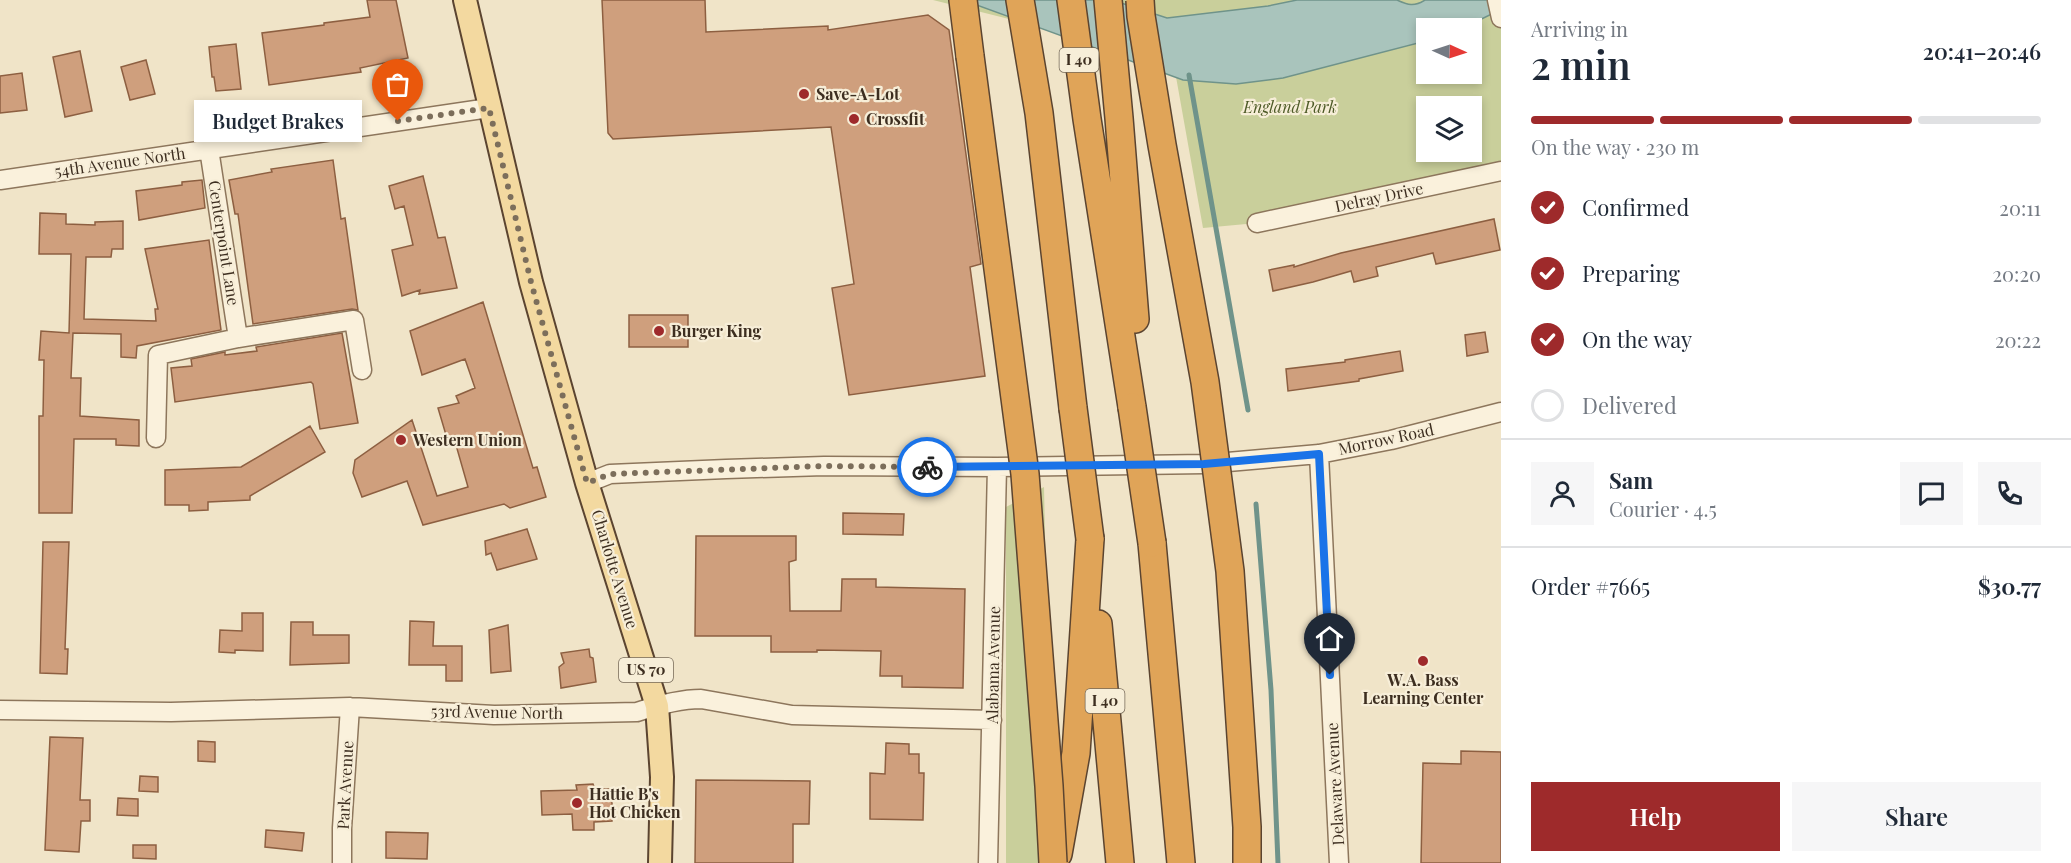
<!DOCTYPE html>
<html lang="en">
<head>
<meta charset="utf-8">
<style>
	:root { --surface:#fff; --page:#f6f6f7; --text:#1f2937; --muted:#747a83; --line:#e0e1e3; --accent:#9e2a2b }
	body { margin:0; font-family:"Playfair Display",serif; background:var(--page); color:var(--text); height:100vh; display:flex; flex-direction:column; font-size:22px; white-space:nowrap }
	* { box-sizing:border-box; margin:0 }
	p { font-size:20px; color:var(--muted) }
	.icon { flex:none; width:33px; height:33px; fill:none; stroke:currentColor; stroke-width:2; stroke-linecap:round; stroke-linejoin:round }
	.map { position:relative; flex:1; overflow:hidden }
	.details { display:flex; flex-direction:column; background:var(--surface); width:570px }
	.details>* { flex:none }
	.needle { width:39px; rotate:93deg }
	.fabs { position:absolute; left:1416px; top:18px; display:grid; gap:12px }
	.fabs a { display:grid; place-items:center; width:66px; height:66px; border-radius:0px; background:var(--surface); box-shadow:0 3px 9px #0003; font-size:30px }
	.pin { position:absolute; display:grid; place-items:center; width:51px; height:51px; color:#fff; margin:-62px -26px; border-radius:50% 50% 50% 0; rotate:-45deg; box-shadow:0 0 6px #0007 }
	.pin .icon { rotate:45deg }
	.courier { position:absolute; display:grid; place-items:center; width:60px; height:60px; margin:-30px; border:4px solid #1a73e8; border-radius:50%; background:#fff; color:#222; box-shadow:0 2px 8px #0007 }
	.bubble { position:absolute; height:42px; border-radius:0px; background:var(--surface); box-shadow:0 3px 9px #0003; font-size:20px; font-weight:600; line-height:42px; text-align:center }
	.summary em { font-style:normal; font-weight:600 }
	.summary div { display:flex; flex-direction:column-reverse }
	.summary { display:flex; align-items:center; justify-content:space-between; height:102px; padding:0 30px }
	h1 { font-size:39px; font-weight:600; line-height:45px }
	.bar { display:grid; grid-template-columns:repeat(4,1fr); gap:9px 6px; align-content:center; height:72px; padding:0 30px }
	.bar i { height:8px; border-radius:4px; background:var(--line) }
	.bar .active { background:var(--accent) }
	.bar p { grid-column:span 4 }
	.line { display:flex; align-items:center; gap:15px; padding:0 30px; border-top:2px solid var(--line) }
	.line div { flex:1 }
	.round { display:grid; place-items:center; flex:none; width:63px; height:63px; border-radius:0px; background:var(--page) }
	ol { padding:0 30px; list-style:none }
	li { display:flex; align-items:center; gap:18px; height:66px }
	li p { margin-inline-start:auto }
	li .icon { padding:6px; border-radius:50%; background:var(--accent); color:#fff; stroke-width:4 }
	li:last-child { color:var(--muted) }
	li i { width:33px; height:33px; border:3px solid var(--line); border-radius:50% }
	.cta { display:flex; gap:12px; margin-top:auto; padding:12px 30px }
	.cta a { flex:1; height:69px; border-radius:0px; background:var(--accent); color:#fff; font-size:24px; font-weight:600; line-height:69px; text-align:center }
	.cta a+a { background:var(--page); color:var(--text) }
	main { display:flex; flex:1; min-height:0 }
	.map>svg:first-child { display:block }
	.green { fill:#c9cf9b; fill-rule:evenodd }
	.water { fill:#a9c4bc; stroke:#6f938a; stroke-width:1.5 }
	.lines { fill:none; stroke-linecap:round; stroke-linejoin:round }
	.stream { stroke:#6f938a; stroke-width:5 }
	.building { fill:#cf9f7d; stroke:#8d5f41; stroke-width:1.5 }
	.minor-casing { stroke:#8d765c; stroke-width:21 }
	.major-casing { stroke:#5b4430; stroke-width:26 }
	.highway-casing { stroke:#5b4430; stroke-width:30 }
	.minor { stroke:#faf1dc; stroke-width:18 }
	.major { stroke:#f3d9a0; stroke-width:22 }
	.highway { stroke:#e0a458; stroke-width:27 }
	.highway-bridge-casing { stroke:#5b4430; stroke-width:30; stroke-linecap:butt }
	.highway-bridge { stroke:#e0a458; stroke-width:27 }
	.done { stroke:#7c6e5b; stroke-width:6; stroke-dasharray:0 10.8 }
	.route { stroke:#1a73e8; stroke-width:8 }
	.poi-dot { fill:#9e2a2b; stroke:#f7eed8; stroke-width:2 }
	.labels { text-anchor:middle; stroke-width:4.5; stroke-linejoin:round; paint-order:stroke }
	.shield { fill:#f7eed8; stroke:#756857; stroke-width:1.5 }
	.shield-label { font-size:15px; font-weight:bold; fill:#3d2e20 }
	.poi-label { font-size:16px; font-weight:bold; fill:#3d2e20; stroke:#f7eed8; text-anchor:start }
	.park-label { font-size:16px; font-style:italic; fill:#4d5a26; stroke:#f7eed8 }
	.street-label { font-size:16px; fill:#3d2e20; stroke:#f7eed8 }
</style>
</head>
<body>
<main>
<div class="map">
<svg width="1501" height="863" viewBox="0 0 1501 863">
	<rect width="100%" height="100%" fill="#f0e4c8"/>
	<path class="green" d="M 933,0 L 1501,0 L 1501,171 L 1257,223 L 1203,228 L 1173,60 ZM 1426,28 L 1472,28 L 1472,74 L 1426,74 ZM 1426,106 L 1472,106 L 1472,152 L 1426,152 Z
		M 1044,487 L 1052,863 L 1006,863 L 1006,507 Z"/>
	<path class="water" d="M 963,0 L 1112,0 L 1167,18 L 1268,6 L 1297,0 L 1397,0 C 1408,5 1414,7 1425,0 L 1501,0 L 1498,11 L 1463,28 L 1426,28 L 1426,41 L 1283,78 L 1236,84 L 1183,80 Z"/>
	<g class="lines">
		<path class="stream" d="M 1189,75 L 1248,410
			M 1256,504 L 1271,690 L 1278,863"/>
	</g>
	<path class="building" d="M 367,0 L 396,0 L 408,58 L 360,68 L 361,72 L 269,85 L 262,33 L 324,25 L 324,23 L 370,17 Z
		M 602,0 L 705,0 L 706,32 L 828,26 L 828,30 L 928,15 L 949,30 L 981,264 L 970,267 L 985,376 L 849,395 L 832,288 L 854,284 L 831,127 L 613,139 L 608,133 Z
		M 236,44 L 241,89 L 216,91 L 214,77 L 212,77 L 209,47 Z
		M 80,51 L 92,111 L 65,117 L 53,57 Z
		M 146,60 L 155,94 L 130,100 L 121,67 Z
		M 22,73 L 27,110 L 0,113 L 0,76 Z
		M 333,160 L 341,219 L 345,218 L 358,310 L 352,309 L 253,324 L 238,214 L 235,214 L 229,180 L 272,172 L 271,169 Z
		M 423,176 L 438,238 L 445,237 L 457,288 L 419,294 L 420,290 L 402,296 L 392,250 L 413,245 L 404,206 L 395,209 L 389,186 Z
		M 202,180 L 205,208 L 139,220 L 136,191 L 182,185 L 182,182 Z
		M 40,213 L 66,214 L 66,224 L 95,225 L 95,222 L 123,221 L 123,249 L 112,249 L 111,257 L 86,257 L 84,319 L 156,321 L 155,309 L 158,309 L 145,249 L 209,240 L 221,330 L 137,346 L 136,358 L 121,357 L 121,334 L 73,333 L 71,378 L 81,378 L 80,416 L 139,420 L 139,446 L 116,445 L 116,439 L 74,439 L 72,513 L 39,513 L 39,416 L 43,416 L 44,360 L 39,360 L 41,331 L 69,333 L 71,254 L 39,254 Z
		M 1494,219 L 1500,250 L 1436,264 L 1433,253 L 1376,267 L 1378,276 L 1354,282 L 1351,271 L 1313,282 L 1273,291 L 1269,270 L 1294,265 L 1294,267 L 1341,253 Z
		M 483,302 L 533,468 L 537,467 L 546,497 L 510,508 L 504,504 L 423,525 L 407,481 L 362,497 L 353,473 L 355,460 L 412,420 L 437,496 L 468,487 L 454,438 L 446,435 L 438,408 L 459,403 L 456,396 L 475,388 L 465,359 L 422,375 L 410,331 Z
		M 629,315 L 688,315 L 688,347 L 629,347 Z
		M 1485,332 L 1488,352 L 1467,356 L 1465,335 Z
		M 342,333 L 358,423 L 320,429 L 313,384 L 311,382 L 175,402 L 171,368 L 192,366 L 191,359 L 225,352 L 225,355 L 257,351 L 256,347 Z
		M 1400,351 L 1403,371 L 1359,379 L 1359,381 L 1288,391 L 1286,369 L 1345,362 L 1345,360 Z
		M 310,426 L 325,452 L 250,496 L 250,500 L 208,502 L 208,510 L 189,511 L 189,505 L 165,505 L 165,470 L 241,467 Z
		M 843,513 L 904,514 L 903,535 L 843,534 Z
		M 527,529 L 537,559 L 497,570 L 491,553 L 486,555 L 485,541 Z
		M 696,536 L 796,536 L 796,560 L 789,562 L 790,611 L 841,611 L 842,579 L 876,579 L 876,587 L 965,589 L 963,688 L 902,687 L 902,676 L 880,676 L 881,651 L 817,650 L 817,652 L 771,652 L 771,636 L 695,636 Z
		M 43,542 L 69,542 L 65,649 L 68,649 L 67,674 L 40,673 Z
		M 242,613 L 263,613 L 263,651 L 235,650 L 235,653 L 219,652 L 220,630 L 242,631 Z
		M 410,621 L 434,622 L 433,646 L 462,646 L 462,681 L 446,681 L 446,665 L 409,665 Z
		M 291,622 L 313,622 L 313,635 L 349,635 L 349,663 L 290,665 Z
		M 508,625 L 511,671 L 491,673 L 489,630 Z
		M 589,649 L 590,657 L 593,658 L 596,682 L 561,688 L 559,667 L 564,663 L 561,653 Z
		M 50,737 L 83,738 L 80,800 L 90,800 L 90,821 L 81,821 L 79,852 L 45,850 Z
		M 198,741 L 215,742 L 215,762 L 198,761 Z
		M 886,743 L 909,744 L 909,754 L 919,754 L 919,773 L 924,773 L 923,820 L 870,819 L 870,773 L 885,774 Z
		M 1461,751 L 1501,752 L 1501,863 L 1421,863 L 1423,763 L 1461,764 Z
		M 140,776 L 158,777 L 158,792 L 139,791 Z
		M 696,780 L 810,781 L 809,824 L 793,824 L 793,863 L 695,863 Z
		M 593,784 L 595,789 L 612,789 L 612,821 L 594,822 L 594,830 L 573,830 L 572,814 L 542,815 L 541,791 L 577,790 L 576,785 Z
		M 118,798 L 138,799 L 138,816 L 117,815 Z
		M 266,830 L 304,833 L 302,851 L 265,847 Z
		M 386,832 L 428,833 L 427,859 L 386,858 Z
		M 133,845 L 156,845 L 156,859 L 133,858 Z"/>
	<g class="lines">
		<defs>
			<path id="minor" d="M 1497,0 L 1501,18
				M 0,180 L 489,108
				M 1257,223 L 1501,171
				M 238,338 L 354,320 L 362,370
				M 156,438 L 158,355 L 238,338 L 209,149
				M 1319,454 L 1339,863
				M 587,483 L 610,474 L 726,469 L 824,466 L 997,467 L 1205,464 L 1319,454 L 1391,440 L 1501,412
				M 0,710 L 171,712 L 350,707 L 494,715 L 637,712 C 658,705 679,699 701,699 L 792,715 L 992,720
				M 342,863 L 342,828 L 350,707
				M 988,863 L 997,467"/>
			<path id="major" d="M 465,0 L 531,282 L 587,483 L 657,706 L 662,777 L 660,863"/>
			<path id="highway" d="M 963,0 L 970,56
				M 1020,0 L 1039,113 L 1073,408
				M 1071,0 L 1087,119 L 1132,407
				M 1108,0 L 1119,118 L 1135,319
				M 1152,543 L 1181,863
				M 1098,624 L 1120,863
				M 1058,854 L 1076,753 L 1090,539"/>
		</defs>
		<use href="#minor" class="minor-casing"/>
		<use href="#major" class="major-casing"/>
		<use href="#highway" class="highway-casing"/>
		<use href="#minor" class="minor"/>
		<use href="#major" class="major"/>
		<use href="#highway" class="highway"/>
		<defs>
			<path id="highway-bridge" d="M 1140,0 L 1141,16 L 1162,145 L 1205,382 L 1230,571 L 1247,827 L 1247,863
				M 970,56 L 1025,474 L 1049,786 L 1053,863
				M 1132,407 L 1152,543
				M 1073,408 L 1090,539"/>
		</defs>
		<use href="#highway-bridge" class="highway-bridge-casing"/>
		<use href="#highway-bridge" class="highway-bridge"/>
	</g>
	<g class="lines">
		<path class="done" d="M 398,121 L 489,108 L 531,282 L 587,483 L 610,474 L 824,466 L 927,467"/>
		<path class="route" d="M 927,467 L 1204,464 L 1319,454 L 1330,675"/>
	</g>
	<g class="poi-dot">
		<circle cx="804" cy="94" r="6"/>
		<circle cx="854" cy="119" r="6"/>
		<circle cx="659" cy="331" r="6"/>
		<circle cx="401" cy="440" r="6"/>
		<circle cx="1423" cy="661" r="6"/>
		<circle cx="577" cy="803" r="6"/>
	</g>
	<g class="labels">
		<g class="shield">
			<rect x="1059.5" y="48" width="39" height="24" rx="4.5"/>
			<rect x="619" y="658" width="54" height="24" rx="4.5"/>
			<rect x="1085.5" y="689" width="39" height="24" rx="4.5"/>
		</g>
		<g class="shield-label">
			<text x="1079" y="65">I 40</text>
			<text x="646" y="675">US 70</text>
			<text x="1105" y="706">I 40</text>
		</g>
		<g class="poi-label">
			<text x="816" y="100">Save-A-Lot</text>
			<text x="866" y="125">Crossfit</text>
			<text x="671" y="337">Burger King</text>
			<text x="413" y="446">Western Union</text>
			<text x="1423" y="686" text-anchor="middle">W.A. Bass<tspan x="1423" dy="18">Learning Center</tspan></text>
			<text x="589" y="800">Hattie B's<tspan x="589" dy="18">Hot Chicken</tspan></text>
		</g>
		<g class="park-label">
			<text x="1290" y="113">England Park</text>
		</g>
		<g class="street-label">
			<text transform="translate(120 162) rotate(-8)" y="6">54th Avenue North</text>
			<text transform="translate(1379 197) rotate(-12)" y="6">Delray Drive</text>
			<text transform="translate(224 243) rotate(81)" y="6">Centerpoint Lane</text>
			<text transform="translate(1386 439) rotate(-12)" y="6">Morrow Road</text>
			<text transform="translate(615 569) rotate(73)" y="6">Charlotte Avenue</text>
			<text transform="translate(993 665) rotate(-89)" y="6">Alabama Avenue</text>
			<text transform="translate(497 712) rotate(1)" y="6">53rd Avenue North</text>
			<text transform="translate(1335 784) rotate(-93)" y="6">Delaware Avenue</text>
			<text transform="translate(345 785) rotate(-87)" y="6">Park Avenue</text>
		</g>
	</g>
</svg>
<div class="fabs">
<a><svg class="needle" viewBox="-14 -14 28 28"><path d="M0-13l5 13h-10z" fill="#e53935"/><path d="M0 13l5-13h-10z" fill="#747a83"/></svg></a>
<a><svg class="icon" aria-label="layers" viewBox="0 0 24 24"><path d="M12 4l9 5-9 5-9-5zM3 14l9 5 9-5"/></svg></a>
</div>
<div class="pin" style="left:398px;top:121px;background:#ea580c"><svg class="icon" aria-label="bag" viewBox="0 0 24 24"><path d="M5 8h14l-1 12H6zM9 8a3 3 0 0 1 6 0"/></svg></div>
<div class="pin" style="left:1330px;top:675px;background:#1f2937"><svg class="icon" aria-label="home" viewBox="0 0 24 24"><path d="M3 11l9-7 9 7M6 9v11h12V9"/></svg></div>
<div class="courier" style="left:927px;top:467px"><svg class="icon" aria-label="bike" viewBox="0 0 24 24"><circle cx="6" cy="16" r="4"/><circle cx="18" cy="16" r="4"/><path d="M6 16l4-8h5l3 8M10 8l3 8H6M13 5h3"/></svg></div>
<div class="bubble" style="left:194px;top:100px;width:168px">Budget Brakes</div>
</div>
<section class="details">
<div class="summary"><div><h1>2 min</h1><p>Arriving in</p></div><em>20:41–20:46</em></div>
<div class="bar"><i class="active"></i><i class="active"></i><i class="active"></i><i></i><p>On the way · 230 m</p></div>
<ol>
<li><svg class="icon" aria-label="check" viewBox="0 0 24 24"><path d="M5 12l5 5 9-10"/></svg>Confirmed<p>20:11</p></li>
<li><svg class="icon" aria-label="check" viewBox="0 0 24 24"><path d="M5 12l5 5 9-10"/></svg>Preparing<p>20:20</p></li>
<li><svg class="icon" aria-label="check" viewBox="0 0 24 24"><path d="M5 12l5 5 9-10"/></svg>On the way<p>20:22</p></li>
<li><i></i>Delivered</li>
</ol>
<div class="line" style="height:108px"><a class="round"><svg class="icon" aria-label="person" viewBox="0 0 24 24"><circle cx="12" cy="8" r="4"/><path d="M4 21q1-7 8-7t8 7"/></svg></a><div><b>Sam</b><p>Courier · 4.5</p></div><a class="round"><svg class="icon" aria-label="chat" viewBox="0 0 24 24"><path d="M4 5h16v11H9l-5 4z"/></svg></a><a class="round"><svg class="icon" aria-label="phone" viewBox="0 0 24 24"><path d="M5 4h4l2 5-3 2q2 4 5 5l2-3 5 2v4C11 20 4 13 5 4z"/></svg></a></div>
<div class="line" style="height:78px"><div>Order #7665</div><b>$30.77</b></div>
<div class="cta"><a>Help</a><a>Share</a></div>
</section>
</main>
</body>
</html>
